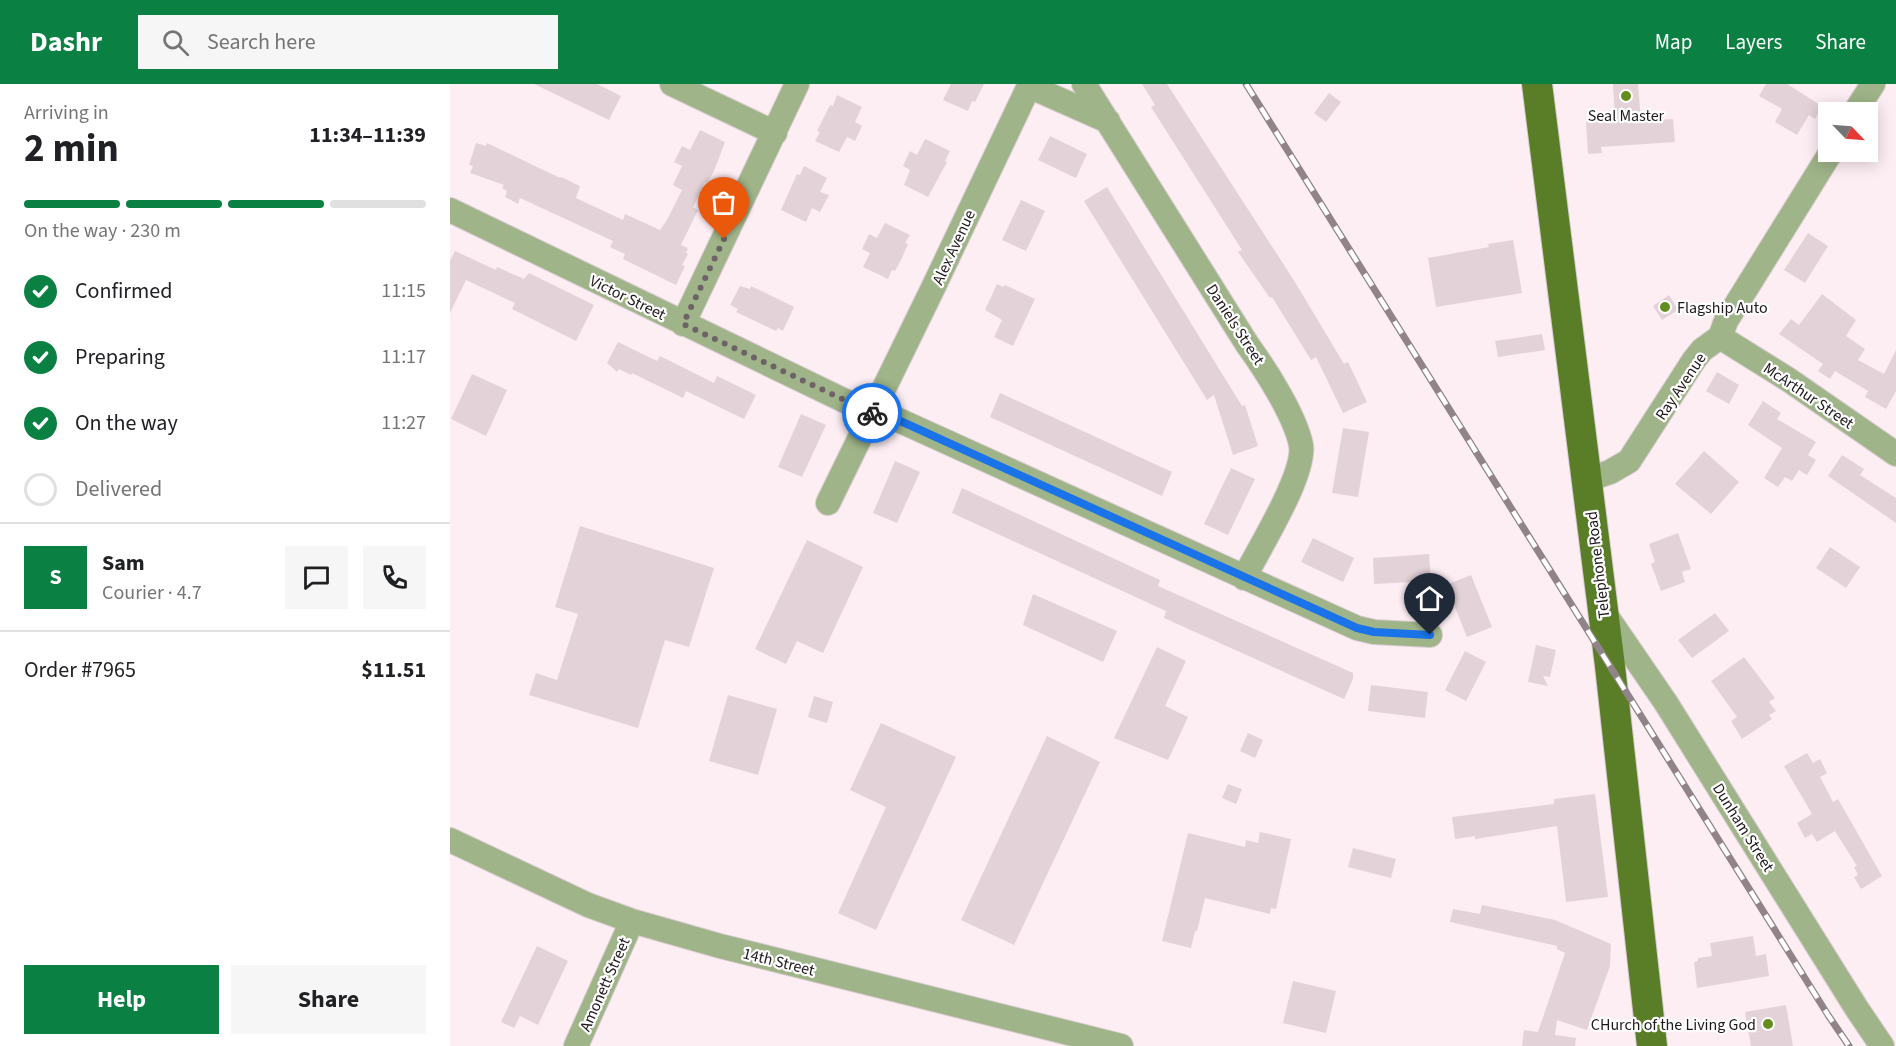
<!DOCTYPE html>
<html lang="en">
<head>
<meta charset="utf-8">
<style>
	:root { --surface:#fff; --page:#f6f6f6; --text:#202124; --muted:#757577; --line:#e0e0e0; --accent:#0b8043 }
	body { margin:0; font-family:"Source Sans 3",sans-serif; background:var(--page); color:var(--text); height:100vh; display:flex; flex-direction:column; font-size:22px; white-space:nowrap }
	* { box-sizing:border-box; margin:0 }
	p { font-size:20px; color:var(--muted) }
	.icon { flex:none; width:33px; height:33px; fill:none; stroke:currentColor; stroke-width:2; stroke-linecap:round; stroke-linejoin:round }
	.map { position:relative; flex:1; overflow:hidden }
	.panel { display:flex; flex-direction:column; background:var(--surface); width:450px }
	.panel>* { flex:none }
	.needle { width:39px; rotate:115deg }
	.controls { position:absolute; left:1368px; top:18px; display:grid; gap:12px }
	.controls a { display:grid; place-items:center; width:60px; height:60px; border-radius:0px; background:var(--surface); box-shadow:0 3px 15px #0003; font-size:30px }
	.pin { position:absolute; display:grid; place-items:center; width:51px; height:51px; color:#fff; margin:-62px -26px; border-radius:50% 50% 50% 0; rotate:-45deg; box-shadow:0 0 6px #0007 }
	.pin .icon { rotate:45deg }
	.courier { position:absolute; display:grid; place-items:center; width:60px; height:60px; margin:-30px; border:4px solid #1a73e8; border-radius:50%; background:#fff; color:#222; box-shadow:0 2px 8px #0007 }
	.summary em { font-style:normal; font-weight:700 }
	.summary div { display:flex; flex-direction:column-reverse }
	.summary { display:flex; align-items:center; justify-content:space-between; height:102px; padding:0 24px }
	h1 { font-size:39px; font-weight:700; line-height:45px }
	.bar { display:grid; grid-template-columns:repeat(4,1fr); gap:9px 6px; align-content:center; height:72px; padding:0 24px }
	.bar i { height:8px; border-radius:4px; background:var(--line) }
	.bar .current { background:var(--accent) }
	.bar p { grid-column:span 4 }
	.line { display:flex; align-items:center; gap:15px; padding:0 24px; border-top:2px solid var(--line) }
	.line div { flex:1 }
	.round { display:grid; place-items:center; flex:none; width:63px; height:63px; border-radius:0px; background:var(--page) }
	ol { padding:0 24px; list-style:none }
	li { display:flex; align-items:center; gap:18px; height:66px }
	li p { margin-inline-start:auto }
	li .icon { padding:6px; border-radius:50%; background:var(--accent); color:#fff; stroke-width:4 }
	li:last-child { color:var(--muted) }
	li i { width:33px; height:33px; border:3px solid var(--line); border-radius:50% }
	.primary-button { display:flex; gap:12px; margin-top:auto; padding:12px 24px }
	.primary-button a { flex:1; height:69px; border-radius:0px; background:var(--accent); color:#fff; font-size:24px; font-weight:700; line-height:69px; text-align:center }
	.primary-button a+a { background:var(--page); color:var(--text) }
	header { display:flex; align-items:center; gap:36px; box-sizing:border-box; height:84px; padding:0 30px; background:var(--accent); color:#fff }
	header strong { font-size:28px }
	nav { display:flex; gap:33px; margin-inline-start:auto; font-size:21px }
	.search { width:420px; height:54px; background:var(--page); display:flex; align-items:center; gap:15px; box-sizing:border-box; padding:0 21px; border-radius:0px; color:var(--muted); font-size:22px }
	main { display:flex; flex:1; min-height:0 }
	.map>svg:first-child { display:block }
	.building { fill:#e4d2d9 }
	.lines { fill:none; stroke-linecap:round; stroke-linejoin:round }
	.minor-casing { stroke:#d9ccd0; stroke-width:26 }
	.major-casing { stroke:#d9ccd0; stroke-width:32 }
	.minor { stroke:#9fb489; stroke-width:24 }
	.major { stroke:#5a7e28; stroke-width:30 }
	.rail-casing { stroke:#908489; stroke-width:7 }
	.rail { stroke:#fff; stroke-width:4.5; stroke-dasharray:14; stroke-linecap:butt }
	.done { stroke:#6d6367; stroke-width:6; stroke-dasharray:0 10.8 }
	.route { stroke:#1a73e8; stroke-width:8 }
	.poi-dot { fill:#638e1f; stroke:#fff; stroke-width:2 }
	.labels { text-anchor:middle; stroke-width:4.5; stroke-linejoin:round; paint-order:stroke }
	.poi-label { font-size:16px; fill:#1f181b; stroke:#fff }
	.street-label { font-size:16px; fill:#1f181b; stroke:#fff }
</style>
</head>
<body>
<header>
<strong>Dashr</strong>
<div class="search"><svg class="icon" aria-label="search" viewBox="0 0 24 24"><circle cx="10" cy="10" r="6"/><path d="M15 15l6 6"/></svg>Search here</div>
<nav><a>Map</a><a>Layers</a><a>Share</a></nav>
</header>
<main>
<section class="panel">
<div class="summary"><div><h1>2 min</h1><p>Arriving in</p></div><em>11:34–11:39</em></div>
<div class="bar"><i class="current"></i><i class="current"></i><i class="current"></i><i></i><p>On the way · 230 m</p></div>
<ol>
<li><svg class="icon" aria-label="check" viewBox="0 0 24 24"><path d="M5 12l5 5 9-10"/></svg>Confirmed<p>11:15</p></li>
<li><svg class="icon" aria-label="check" viewBox="0 0 24 24"><path d="M5 12l5 5 9-10"/></svg>Preparing<p>11:17</p></li>
<li><svg class="icon" aria-label="check" viewBox="0 0 24 24"><path d="M5 12l5 5 9-10"/></svg>On the way<p>11:27</p></li>
<li><i></i>Delivered</li>
</ol>
<div class="line" style="height:108px"><b class="round" style="background:var(--accent);color:#fff">S</b><div><b>Sam</b><p>Courier · 4.7</p></div><a class="round"><svg class="icon" aria-label="chat" viewBox="0 0 24 24"><path d="M4 5h16v11H9l-5 4z"/></svg></a><a class="round"><svg class="icon" aria-label="phone" viewBox="0 0 24 24"><path d="M5 4h4l2 5-3 2q2 4 5 5l2-3 5 2v4C11 20 4 13 5 4z"/></svg></a></div>
<div class="line" style="height:78px"><div>Order #7965</div><b>$11.51</b></div>
<div class="primary-button"><a>Help</a><a>Share</a></div>
</section>
<div class="map">
<svg width="1446" height="962" viewBox="0 0 1446 962">
	<rect width="100%" height="100%" fill="#fdeef3"/>
	<path class="building" d="M 84,0 L 147,0 L 171,12 L 159,36 Z
		M 501,0 L 534,0 L 525,18 L 522,17 L 518,27 L 493,16 Z
		M 692,0 L 717,0 L 845,198 L 894,280 L 898,278 L 917,318 L 893,329 L 866,273 L 861,276 L 822,213 L 820,214 L 788,168 L 792,166 L 701,23 L 705,21 Z
		M 1163,0 L 1188,0 L 1191,37 L 1223,35 L 1225,58 L 1151,63 L 1152,69 L 1138,70 L 1136,38 L 1165,36 Z
		M 1316,0 L 1337,0 L 1372,22 L 1365,35 L 1359,31 L 1347,51 L 1325,38 L 1332,25 L 1309,12 Z
		M 879,9 L 891,18 L 876,38 L 864,29 Z
		M 387,11 L 412,23 L 405,38 L 412,42 L 405,57 L 397,53 L 389,68 L 365,57 L 370,48 L 367,47 L 380,21 L 383,22 Z
		M 250,46 L 275,58 L 264,87 L 257,99 L 255,98 L 243,123 L 248,126 L 231,161 L 238,164 L 236,169 L 238,170 L 232,181 L 235,182 L 226,201 L 173,175 L 175,170 L 160,163 L 163,157 L 70,114 L 68,120 L 55,113 L 57,107 L 52,104 L 54,101 L 20,89 L 23,82 L 19,81 L 26,59 L 36,62 L 37,59 L 110,94 L 111,93 L 130,102 L 126,114 L 173,136 L 175,130 L 210,146 L 217,136 L 232,106 L 223,101 L 232,82 L 224,78 L 232,62 L 240,66 Z
		M 600,52 L 637,70 L 626,94 L 588,76 Z
		M 475,55 L 500,67 L 495,77 L 497,78 L 478,113 L 454,101 L 460,86 L 453,82 L 460,67 L 467,71 Z
		M 354,82 L 377,94 L 370,108 L 379,111 L 370,128 L 362,124 L 356,138 L 331,126 L 347,90 L 350,91 Z
		M 657,103 L 792,322 L 795,321 L 808,362 L 783,371 L 764,311 L 757,316 L 634,117 Z
		M 571,116 L 595,127 L 576,167 L 552,156 Z
		M 435,139 L 460,151 L 455,159 L 458,160 L 451,176 L 445,187 L 442,186 L 438,195 L 413,183 L 420,169 L 412,165 L 419,150 L 427,154 Z
		M 1358,149 L 1378,162 L 1355,199 L 1334,186 Z
		M 1063,156 L 1072,209 L 986,223 L 978,174 L 1039,163 L 1038,160 Z
		M 5,167 L 46,186 L 47,183 L 74,195 L 79,189 L 144,221 L 126,257 L 62,225 L 65,219 L 16,196 L 0,229 L 0,177 Z
		M 547,200 L 553,203 L 555,201 L 585,215 L 563,262 L 544,253 L 552,236 L 535,226 Z
		M 290,202 L 300,205 L 301,202 L 344,223 L 333,247 L 328,244 L 326,247 L 286,228 L 288,225 L 280,221 Z
		M 1372,210 L 1406,236 L 1396,252 L 1415,265 L 1408,276 L 1434,290 L 1446,266 L 1446,307 L 1436,325 L 1415,313 L 1418,307 L 1385,287 L 1380,295 L 1368,287 L 1373,280 L 1329,250 L 1341,235 L 1349,241 Z
		M 1219,211 L 1228,226 L 1212,236 L 1203,222 Z
		M 1092,250 L 1095,266 L 1048,273 L 1045,257 Z
		M 168,258 L 207,277 L 210,272 L 264,299 L 267,292 L 306,311 L 294,335 L 236,307 L 233,314 L 182,289 L 181,291 L 169,285 L 167,288 L 157,279 Z
		M 1267,288 L 1289,301 L 1279,320 L 1256,307 Z
		M 22,290 L 57,306 L 36,352 L 1,335 Z
		M 550,309 L 722,388 L 712,412 L 540,333 Z
		M 1313,317 L 1331,329 L 1327,335 L 1366,358 L 1358,371 L 1366,376 L 1357,391 L 1349,386 L 1342,397 L 1335,393 L 1328,403 L 1314,394 L 1332,364 L 1298,341 Z
		M 351,330 L 376,341 L 352,393 L 328,383 Z
		M 893,344 L 919,348 L 908,413 L 882,409 Z
		M 1254,367 L 1289,398 L 1261,430 L 1225,400 Z
		M 1392,371 L 1414,385 L 1410,391 L 1446,414 L 1446,439 L 1378,392 Z
		M 445,377 L 470,388 L 447,439 L 423,429 Z
		M 781,384 L 805,395 L 778,451 L 754,440 Z
		M 512,404 L 710,496 L 708,502 L 903,589 L 903,595 L 894,615 L 714,534 L 716,527 L 502,429 Z
		M 130,442 L 264,484 L 239,563 L 215,556 L 188,644 L 79,611 L 86,589 L 107,596 L 128,530 L 105,523 Z
		M 1228,449 L 1241,485 L 1232,488 L 1235,498 L 1211,507 L 1201,480 L 1205,478 L 1199,460 Z
		M 863,454 L 904,474 L 893,498 L 851,478 Z
		M 357,456 L 413,483 L 373,569 L 347,557 L 336,580 L 305,565 Z
		M 1380,463 L 1410,483 L 1396,504 L 1366,484 Z
		M 979,470 L 981,497 L 924,500 L 923,474 Z
		M 1021,491 L 1042,543 L 1017,553 L 996,501 Z
		M 583,510 L 667,547 L 653,578 L 573,541 Z
		M 1265,529 L 1279,547 L 1242,574 L 1228,556 Z
		M 1086,561 L 1106,566 L 1100,593 L 1093,592 L 1098,602 L 1078,598 Z
		M 707,563 L 736,577 L 715,622 L 738,633 L 718,676 L 664,654 Z
		M 1015,567 L 1036,578 L 1016,617 L 995,606 Z
		M 1294,573 L 1325,614 L 1319,618 L 1326,627 L 1319,631 L 1322,635 L 1292,655 L 1281,637 L 1287,633 L 1261,597 Z
		M 921,601 L 978,608 L 975,634 L 918,627 Z
		M 278,611 L 327,625 L 308,691 L 259,677 Z
		M 364,612 L 383,618 L 377,639 L 358,633 Z
		M 431,639 L 506,673 L 426,846 L 388,829 L 436,723 L 400,706 Z
		M 798,649 L 813,656 L 805,674 L 790,667 Z
		M 597,652 L 650,678 L 564,861 L 511,836 Z
		M 1357,669 L 1363,679 L 1370,675 L 1377,689 L 1370,693 L 1383,718 L 1388,715 L 1432,792 L 1411,805 L 1404,793 L 1408,791 L 1404,783 L 1407,782 L 1385,747 L 1367,758 L 1362,750 L 1355,754 L 1347,739 L 1362,730 L 1334,682 Z
		M 778,700 L 792,705 L 786,720 L 772,714 Z
		M 1145,710 L 1158,813 L 1116,818 L 1107,742 L 1025,755 L 1025,752 L 1005,755 L 1002,733 L 1104,720 L 1104,715 Z
		M 810,748 L 841,755 L 826,825 L 821,824 L 820,830 L 755,814 L 747,847 L 745,847 L 741,864 L 712,857 L 738,749 L 795,763 L 796,756 L 808,759 Z
		M 903,764 L 946,775 L 941,794 L 898,783 Z
		M 1032,821 L 1105,836 L 1161,860 L 1160,882 L 1137,946 L 1107,936 L 1105,951 L 1126,954 L 1125,962 L 1072,962 L 1074,946 L 1088,948 L 1115,869 L 1107,865 L 1107,862 L 1000,838 L 1003,825 L 1030,830 Z
		M 1303,852 L 1306,872 L 1316,870 L 1319,892 L 1247,904 L 1244,878 L 1248,877 L 1248,874 L 1262,872 L 1260,859 Z
		M 87,862 L 118,877 L 88,941 L 70,932 L 64,944 L 51,938 Z
		M 843,897 L 886,907 L 876,949 L 833,939 Z
		M 1336,921 L 1343,962 L 1301,962 L 1295,928 Z"/>
	<g class="lines">
		<defs>
			<path id="minor" d="M 222,0 L 325,49
				M 634,0 L 797,260 C 815,285 845,331 851,361 C 856,390 808,466 794,494
				M 579,2 L 658,37
				M 1405,28 L 1423,0
				M 0,126 L 422,330
				M 233,240 L 347,0
				M 1270,253 L 1339,296 L 1446,370
				M 424,325 L 907,544 L 924,548 L 980,551
				M 1137,396 L 1160,388 L 1179,377 L 1244,276 L 1252,266 L 1270,253 L 1276,237 L 1381,68
				M 378,419 L 483,204 L 580,0
				M 1153,527 L 1216,619 L 1407,925 L 1432,962
				M 0,756 L 138,821 L 182,837 L 270,862 L 671,962
				M 126,962 L 182,837"/>
			<path id="major" d="M 1087,0 L 1160,582 L 1202,962"/>
		</defs>
		<use href="#minor" class="minor-casing"/>
		<use href="#major" class="major-casing"/>
		<use href="#minor" class="minor"/>
		<use href="#major" class="major"/>
		<defs>
			<path id="rail" d="M 796,0 L 1378,931 L 1399,962"/>
		</defs>
		<use href="#rail" class="rail-casing"/>
		<use href="#rail" class="rail"/>
	</g>
	<g class="lines">
		<path class="done" d="M 274,155 L 233,240 L 422,329"/>
		<path class="route" d="M 422,329 L 424,325 L 907,544 L 924,548 L 980,551"/>
	</g>
	<g class="poi-dot">
		<circle cx="1176" cy="12" r="6"/>
		<circle cx="1215" cy="223" r="6"/>
		<circle cx="1318" cy="940" r="6"/>
	</g>
	<g class="labels">
		<g class="poi-label">
			<text x="1176" y="37">Seal Master</text>
			<text x="1227" y="229" text-anchor="start">Flagship Auto</text>
			<text x="1306" y="946" text-anchor="end">CHurch of the Living God</text>
		</g>
		<g class="street-label">
			<text transform="translate(503 163) rotate(-65)" y="6">Alex Avenue</text>
			<text transform="translate(178 213) rotate(26)" y="6">Victor Street</text>
			<text transform="translate(786 240) rotate(57)" y="6">Daniels Street</text>
			<text transform="translate(1230 302) rotate(-56)" y="6">Ray Avenue</text>
			<text transform="translate(1359 311) rotate(34)" y="6">McArthur Street</text>
			<text transform="translate(1147 481) rotate(-97)" y="6">Telephone Road</text>
			<text transform="translate(1294 743) rotate(58)" y="6">Dunham Street</text>
			<text transform="translate(329 877) rotate(14)" y="6">14th Street</text>
			<text transform="translate(154 900) rotate(-66)" y="6">Amonett Street</text>
		</g>
	</g>
</svg>
<div class="controls">
<a><svg class="needle" viewBox="-14 -14 28 28"><path d="M0-13l5 13h-10z" fill="#e53935"/><path d="M0 13l5-13h-10z" fill="#757577"/></svg></a>
</div>
<div class="pin" style="left:274px;top:155px;background:#ea580c"><svg class="icon" aria-label="bag" viewBox="0 0 24 24"><path d="M5 8h14l-1 12H6zM9 8a3 3 0 0 1 6 0"/></svg></div>
<div class="pin" style="left:980px;top:551px;background:#1f2937"><svg class="icon" aria-label="home" viewBox="0 0 24 24"><path d="M3 11l9-7 9 7M6 9v11h12V9"/></svg></div>
<div class="courier" style="left:422px;top:329px"><svg class="icon" aria-label="bike" viewBox="0 0 24 24"><circle cx="6" cy="16" r="4"/><circle cx="18" cy="16" r="4"/><path d="M6 16l4-8h5l3 8M10 8l3 8H6M13 5h3"/></svg></div>
</div>
</main>
</body>
</html>
